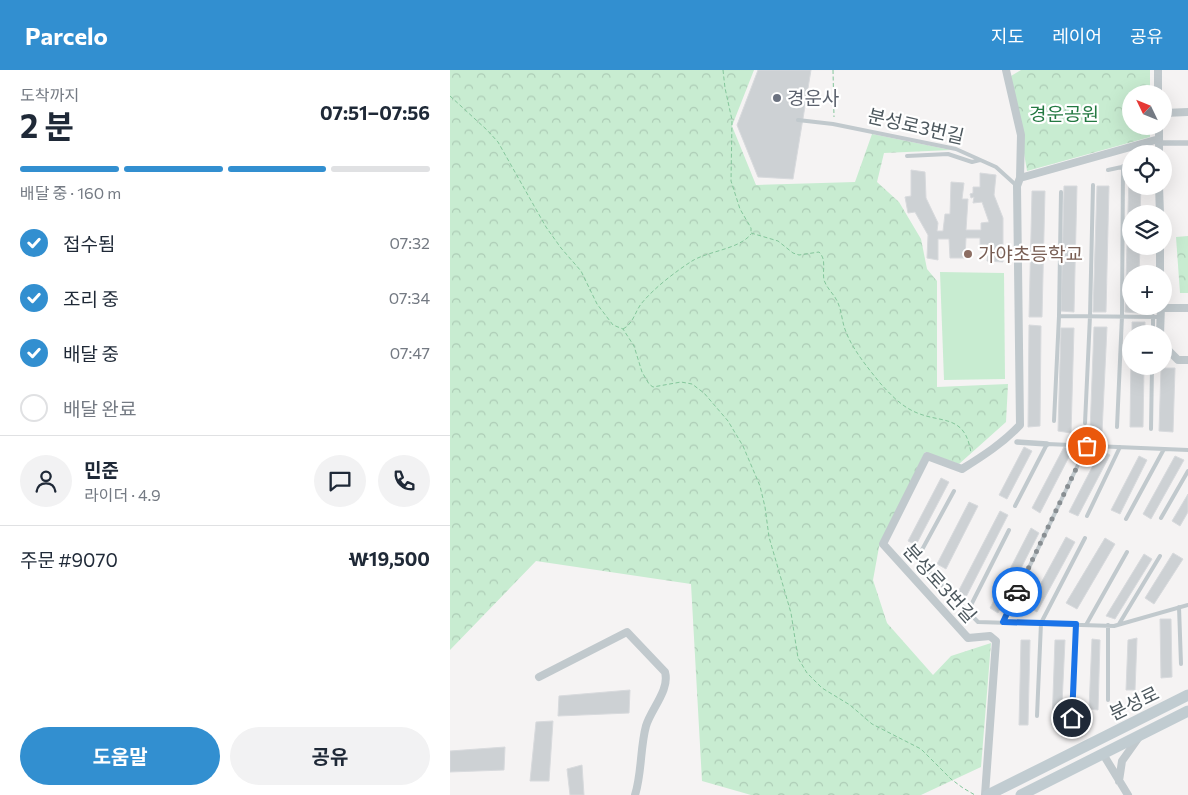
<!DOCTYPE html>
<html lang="ko">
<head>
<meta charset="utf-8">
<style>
	:root { --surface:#fff; --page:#f2f2f3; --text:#1f2937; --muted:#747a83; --line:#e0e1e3; --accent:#328fd0 }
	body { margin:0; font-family:Commissioner,"Noto Sans KR",sans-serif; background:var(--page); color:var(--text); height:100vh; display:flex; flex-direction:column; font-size:19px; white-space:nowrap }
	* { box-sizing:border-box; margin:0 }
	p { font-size:16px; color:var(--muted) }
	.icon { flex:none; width:28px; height:28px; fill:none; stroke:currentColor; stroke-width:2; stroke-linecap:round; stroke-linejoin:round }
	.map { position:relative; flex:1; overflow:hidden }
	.drawer { display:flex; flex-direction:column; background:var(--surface); width:450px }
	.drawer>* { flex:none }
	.needle { width:32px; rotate:313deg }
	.controls { position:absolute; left:672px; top:15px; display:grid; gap:10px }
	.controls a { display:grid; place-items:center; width:50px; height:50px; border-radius:50%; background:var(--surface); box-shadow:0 5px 20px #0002; font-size:25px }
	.pin { position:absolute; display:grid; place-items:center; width:42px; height:42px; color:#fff; margin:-21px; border:2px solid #fff; border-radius:50%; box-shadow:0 1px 5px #0007 }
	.courier { position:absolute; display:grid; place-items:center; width:50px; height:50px; margin:-25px; border:4px solid #1a73e8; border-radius:50%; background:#fff; color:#222; box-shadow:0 1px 6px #0007 }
	.head em { font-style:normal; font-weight:700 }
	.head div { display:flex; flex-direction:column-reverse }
	.head { display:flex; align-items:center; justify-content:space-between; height:85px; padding:0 20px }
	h1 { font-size:32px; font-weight:700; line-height:38px }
	.bar { display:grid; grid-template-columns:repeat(4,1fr); gap:8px 5px; align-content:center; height:60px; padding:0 20px }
	.bar i { height:6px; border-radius:4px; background:var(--line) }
	.bar .current { background:var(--accent) }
	.bar p { grid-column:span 4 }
	.line { display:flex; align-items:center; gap:12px; padding:0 20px; border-top:1px solid var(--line) }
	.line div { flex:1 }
	.round { display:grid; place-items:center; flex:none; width:52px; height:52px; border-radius:26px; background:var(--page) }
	ol { padding:0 20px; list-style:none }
	li { display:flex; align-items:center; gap:15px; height:55px }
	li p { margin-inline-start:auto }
	li .icon { padding:5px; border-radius:50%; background:var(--accent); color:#fff; stroke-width:4 }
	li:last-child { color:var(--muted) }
	li i { width:28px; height:28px; border:2px solid var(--line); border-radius:50% }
	.action { display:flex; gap:10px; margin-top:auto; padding:10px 20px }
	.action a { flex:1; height:58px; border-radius:30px; background:var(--accent); color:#fff; font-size:20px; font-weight:700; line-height:58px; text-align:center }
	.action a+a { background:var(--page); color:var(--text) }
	header { display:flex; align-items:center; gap:30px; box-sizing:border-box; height:70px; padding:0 25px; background:var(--accent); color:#fff }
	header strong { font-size:24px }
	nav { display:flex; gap:28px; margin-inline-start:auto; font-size:18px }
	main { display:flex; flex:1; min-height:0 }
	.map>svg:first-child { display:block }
	.forest { fill:url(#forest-crowns) }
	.pitch { fill:#c8ecd1 }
	.building { fill:#cdd1d4; stroke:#d8dadd }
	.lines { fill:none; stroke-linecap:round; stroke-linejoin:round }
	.path { stroke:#84c69b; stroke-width:1; stroke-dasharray:4 2.5; stroke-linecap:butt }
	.service { stroke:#c1c9cd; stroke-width:4 }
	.pedestrian { stroke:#c1c9cd; stroke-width:5.5 }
	.minor { stroke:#c1c9cd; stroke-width:8 }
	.secondary { stroke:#c1ccd1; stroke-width:11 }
	.done { stroke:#888e92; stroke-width:5; stroke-dasharray:0 9 }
	.route { stroke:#1a73e8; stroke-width:6 }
	.worship-dot { fill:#6b7280; stroke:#fff; stroke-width:2 }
	.education-dot { fill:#8d6e63; stroke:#fff; stroke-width:2 }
	.labels { text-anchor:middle; stroke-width:4.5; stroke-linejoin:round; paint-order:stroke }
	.worship-label { font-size:19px; fill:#5b616d; stroke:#fff; text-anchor:start }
	.park-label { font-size:19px; fill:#247942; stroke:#fff }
	.street-label { font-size:19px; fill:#4d585e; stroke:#fff }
	.education-label { font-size:19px; fill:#785e54; stroke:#fff; text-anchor:start }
</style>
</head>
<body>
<header>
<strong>Parcelo</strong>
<nav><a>지도</a><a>레이어</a><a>공유</a></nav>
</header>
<main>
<section class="drawer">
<div class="head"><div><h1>2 분</h1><p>도착까지</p></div><em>07:51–07:56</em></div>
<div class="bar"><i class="current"></i><i class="current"></i><i class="current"></i><i></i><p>배달 중 · 160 m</p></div>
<ol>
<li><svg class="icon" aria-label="check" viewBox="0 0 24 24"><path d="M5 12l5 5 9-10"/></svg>접수됨<p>07:32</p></li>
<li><svg class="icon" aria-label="check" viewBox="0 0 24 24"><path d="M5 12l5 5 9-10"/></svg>조리 중<p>07:34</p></li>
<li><svg class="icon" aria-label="check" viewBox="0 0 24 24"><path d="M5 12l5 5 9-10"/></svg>배달 중<p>07:47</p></li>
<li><i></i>배달 완료</li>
</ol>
<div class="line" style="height:90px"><a class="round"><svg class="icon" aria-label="person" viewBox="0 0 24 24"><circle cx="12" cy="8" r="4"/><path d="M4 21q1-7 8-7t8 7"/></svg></a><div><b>민준</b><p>라이더 · 4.9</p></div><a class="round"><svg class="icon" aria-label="chat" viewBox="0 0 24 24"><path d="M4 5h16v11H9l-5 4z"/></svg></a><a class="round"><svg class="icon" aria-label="phone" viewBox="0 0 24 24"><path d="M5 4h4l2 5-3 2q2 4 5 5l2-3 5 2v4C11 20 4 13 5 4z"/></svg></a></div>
<div class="line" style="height:65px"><div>주문 #9070</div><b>₩19,500</b></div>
<div class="action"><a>도움말</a><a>공유</a></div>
</section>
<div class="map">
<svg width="738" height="725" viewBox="0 0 738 725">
	<defs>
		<pattern id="forest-crowns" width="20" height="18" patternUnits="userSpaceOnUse" patternTransform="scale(1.25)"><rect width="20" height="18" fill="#c8ecd1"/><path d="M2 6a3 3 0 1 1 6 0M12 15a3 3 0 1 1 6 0" fill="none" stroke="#adccb6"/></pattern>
	</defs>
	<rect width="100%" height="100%" fill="#f5f3f3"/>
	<path class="forest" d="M 0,0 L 304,0 L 282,56 L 306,115 L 405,112 L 422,64 L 501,80 L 434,83 L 427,112 L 449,132 L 471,169 L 477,199 L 487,211 L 487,317 L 558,314 L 556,352 L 509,394 L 475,382 L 429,477 L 423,510 L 437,553 L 483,605 L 501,586 L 541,573 L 531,697 L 471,725 L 301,725 L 252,711 L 241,514 L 86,491 L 0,580 Z
		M 571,0 L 700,0 L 700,24 L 681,24 L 681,56 L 700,56 L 700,67 L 577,101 L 561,6 Z
		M 738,166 L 738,223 L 730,223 L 726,167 Z"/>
	<path class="pitch" d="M 490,202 L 554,203 L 555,309 L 494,310 Z"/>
	<path class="building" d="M 308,0 L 361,0 L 343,109 L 308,107 L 287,55 Z
		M 461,100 L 475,102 L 476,128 L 488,153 L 487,161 L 493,161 L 495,144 L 500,144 L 501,112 L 514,113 L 512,129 L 518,129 L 516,160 L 531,160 L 531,153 L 539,152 L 532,132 L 523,133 L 524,127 L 521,128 L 520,124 L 523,123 L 523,117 L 530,117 L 530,103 L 546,105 L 544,125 L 553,148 L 553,192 L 537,191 L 538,185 L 536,185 L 536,175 L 530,175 L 530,168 L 516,168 L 515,188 L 500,188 L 499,169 L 488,169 L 488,190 L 477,188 L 478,165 L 465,142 L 458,143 L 455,127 L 461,126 Z
		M 679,107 L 681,107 L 681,116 L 691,116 L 690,144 L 681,144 L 681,176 L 690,176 L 689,204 L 681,204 L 681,236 L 688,236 L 688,243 L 675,242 Z
		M 614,116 L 627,116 L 624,242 L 611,241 Z
		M 647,116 L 659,116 L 656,242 L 643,242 Z
		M 582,121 L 595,121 L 592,247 L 579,247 Z
		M 682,252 L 695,252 L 695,264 L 682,264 Z
		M 579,255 L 591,256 L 590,356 L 578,357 Z
		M 644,257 L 657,257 L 652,362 L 640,362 Z
		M 611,258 L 624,258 L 621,363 L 608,361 Z
		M 681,286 L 681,296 L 694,296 L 693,357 L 680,357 Z
		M 711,298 L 725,298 L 723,362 L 709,361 Z
		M 574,377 L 582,381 L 557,429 L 549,425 Z
		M 614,377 L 622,381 L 590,443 L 582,438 Z
		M 651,380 L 660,385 L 628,446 L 619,442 Z
		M 689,386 L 697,390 L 670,444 L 661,440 Z
		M 725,386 L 734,390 L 701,449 L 693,444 Z
		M 491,408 L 499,412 L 466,475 L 458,471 Z
		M 738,424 L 738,442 L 730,456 L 722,451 Z
		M 519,432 L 528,436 L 496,499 L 487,494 Z
		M 550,441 L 558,445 L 516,527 L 508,522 Z
		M 581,458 L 589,463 L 548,543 L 540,538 Z
		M 616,467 L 625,472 L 587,542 L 578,537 Z
		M 655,468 L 665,474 L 627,539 L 616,533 Z
		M 723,483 L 733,489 L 704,534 L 695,528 Z
		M 694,484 L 702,489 L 665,549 L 656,546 Z
		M 710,549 L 721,549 L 722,607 L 711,608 Z
		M 687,568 L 685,620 L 676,620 L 678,570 Z
		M 642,569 L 650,570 L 648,640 L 639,639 Z
		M 571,570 L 580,570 L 578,655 L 569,655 Z
		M 605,570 L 615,570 L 611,655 L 602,655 Z
		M 180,620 L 179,643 L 108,646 L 109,626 Z
		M 103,651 L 99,711 L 80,711 L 86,652 Z
		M 55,677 L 54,700 L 0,702 L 0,681 Z
		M 132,695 L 134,725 L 120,725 L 117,699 Z"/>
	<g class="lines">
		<path class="path" d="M 273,0 L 275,18 L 282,50 L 281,111 L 290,139 L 301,158 L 301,163
			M 383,0 L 384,47
			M 0,26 L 37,60 L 48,72 L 96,157 L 111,178 L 131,201 L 147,234 L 163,255 L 173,259 L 184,276 L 192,302 L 199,314 L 203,317 L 231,312 L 242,314 L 254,323 L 278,351 L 293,376 L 310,416 L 315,437 L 319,467 L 341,543 L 348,588 L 357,603 L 372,618 L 400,635 L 422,654 L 471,679 L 501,709 L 513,718 L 525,725
			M 301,163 L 328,171 L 343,183 L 349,185 L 369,182 C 377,190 372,200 374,210 C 377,219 385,225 388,233 C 392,242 392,253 396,262 C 403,280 418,298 430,313 C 440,324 451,336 465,342 C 491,354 515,343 521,383
			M 173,259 C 183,254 185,242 191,234 C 204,218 225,202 242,191 C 258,181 290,179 301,164"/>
		<path class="service" d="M 348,50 L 383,54 L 506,79 L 546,97 L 567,116
			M 457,86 L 498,84 L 522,92 L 530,90
			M 658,100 L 681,95
			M 609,246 L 710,247
			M 703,264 L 703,246
			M 604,351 L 609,246 L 611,122
			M 635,353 L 640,246 L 643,115
			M 667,357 L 672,246 L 673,96
			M 701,359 L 702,296
			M 504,421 L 467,489 L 528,552 L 664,556 L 738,535
			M 565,436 L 597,374 L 738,380
			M 637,446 L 670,377
			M 711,448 L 738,401
			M 676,449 L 714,379
			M 729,537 L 731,594
			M 518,541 L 559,460
			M 553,552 L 637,376
			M 669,554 L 710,486
			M 636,555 L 677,482
			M 658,630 L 658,555
			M 587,646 L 591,553 L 635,468
			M 622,647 L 626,554"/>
		<path class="pedestrian" d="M 709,73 L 738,73
			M 567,372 L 597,374"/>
		<path class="minor" d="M 556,0 L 571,65 L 570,108
			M 708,0 L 708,24
			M 714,43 L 738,42
			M 709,56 L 709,84
			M 709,116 L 710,144
			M 710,176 L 710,204
			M 711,238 L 738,238
			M 710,264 L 711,236
			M 714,276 L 728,290 L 738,290
			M 89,607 L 177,562 L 215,602 C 220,620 201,639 196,656 C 190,678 192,703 185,725
			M 653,684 L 678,725
			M 669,711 L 672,691 L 689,667
			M 535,725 L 546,571 L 540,566 L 518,568 L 433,474 L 477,386 L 512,399 C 533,386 553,373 570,355 L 567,116 L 570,108 L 709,69"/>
		<path class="secondary" d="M 538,725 L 738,625
			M 571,725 L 738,641"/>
	</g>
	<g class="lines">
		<path class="done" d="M 567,522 L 637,376"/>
		<path class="route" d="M 567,522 L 553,552 L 626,554 L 622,648"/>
	</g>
	<circle class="worship-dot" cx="327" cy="28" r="5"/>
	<circle class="education-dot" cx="518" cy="184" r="5"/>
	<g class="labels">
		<g class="worship-label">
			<text x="337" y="35">경운사</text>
		</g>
		<g class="park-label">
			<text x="614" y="51">경운공원</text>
		</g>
		<g class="street-label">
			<text transform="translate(466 56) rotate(13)" y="7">분성로3번길</text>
			<text transform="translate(490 513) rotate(48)" y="7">분성로3번길</text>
			<text transform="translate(684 633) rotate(-26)" y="7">분성로</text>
		</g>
		<g class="education-label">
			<text x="528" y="191">가야초등학교</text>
		</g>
	</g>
</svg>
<div class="controls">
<a><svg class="needle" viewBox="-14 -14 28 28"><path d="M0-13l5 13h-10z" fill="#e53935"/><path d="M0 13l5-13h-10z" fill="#747a83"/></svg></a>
<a><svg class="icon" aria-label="locate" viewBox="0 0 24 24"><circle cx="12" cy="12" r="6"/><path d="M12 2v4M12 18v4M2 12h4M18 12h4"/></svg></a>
<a><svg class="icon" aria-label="layers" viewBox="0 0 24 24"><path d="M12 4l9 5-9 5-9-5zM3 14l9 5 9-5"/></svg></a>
<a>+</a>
<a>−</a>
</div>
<div class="pin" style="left:637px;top:376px;background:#ea580c"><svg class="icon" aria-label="bag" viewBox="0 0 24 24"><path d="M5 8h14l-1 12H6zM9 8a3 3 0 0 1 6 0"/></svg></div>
<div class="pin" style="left:622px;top:648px;background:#1f2937"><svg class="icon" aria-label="home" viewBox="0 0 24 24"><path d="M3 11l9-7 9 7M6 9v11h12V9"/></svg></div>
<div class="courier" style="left:567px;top:522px"><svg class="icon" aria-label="car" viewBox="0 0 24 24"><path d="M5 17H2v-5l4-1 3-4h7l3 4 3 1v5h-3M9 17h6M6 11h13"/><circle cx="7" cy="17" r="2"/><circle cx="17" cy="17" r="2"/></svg></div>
</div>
</main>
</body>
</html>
